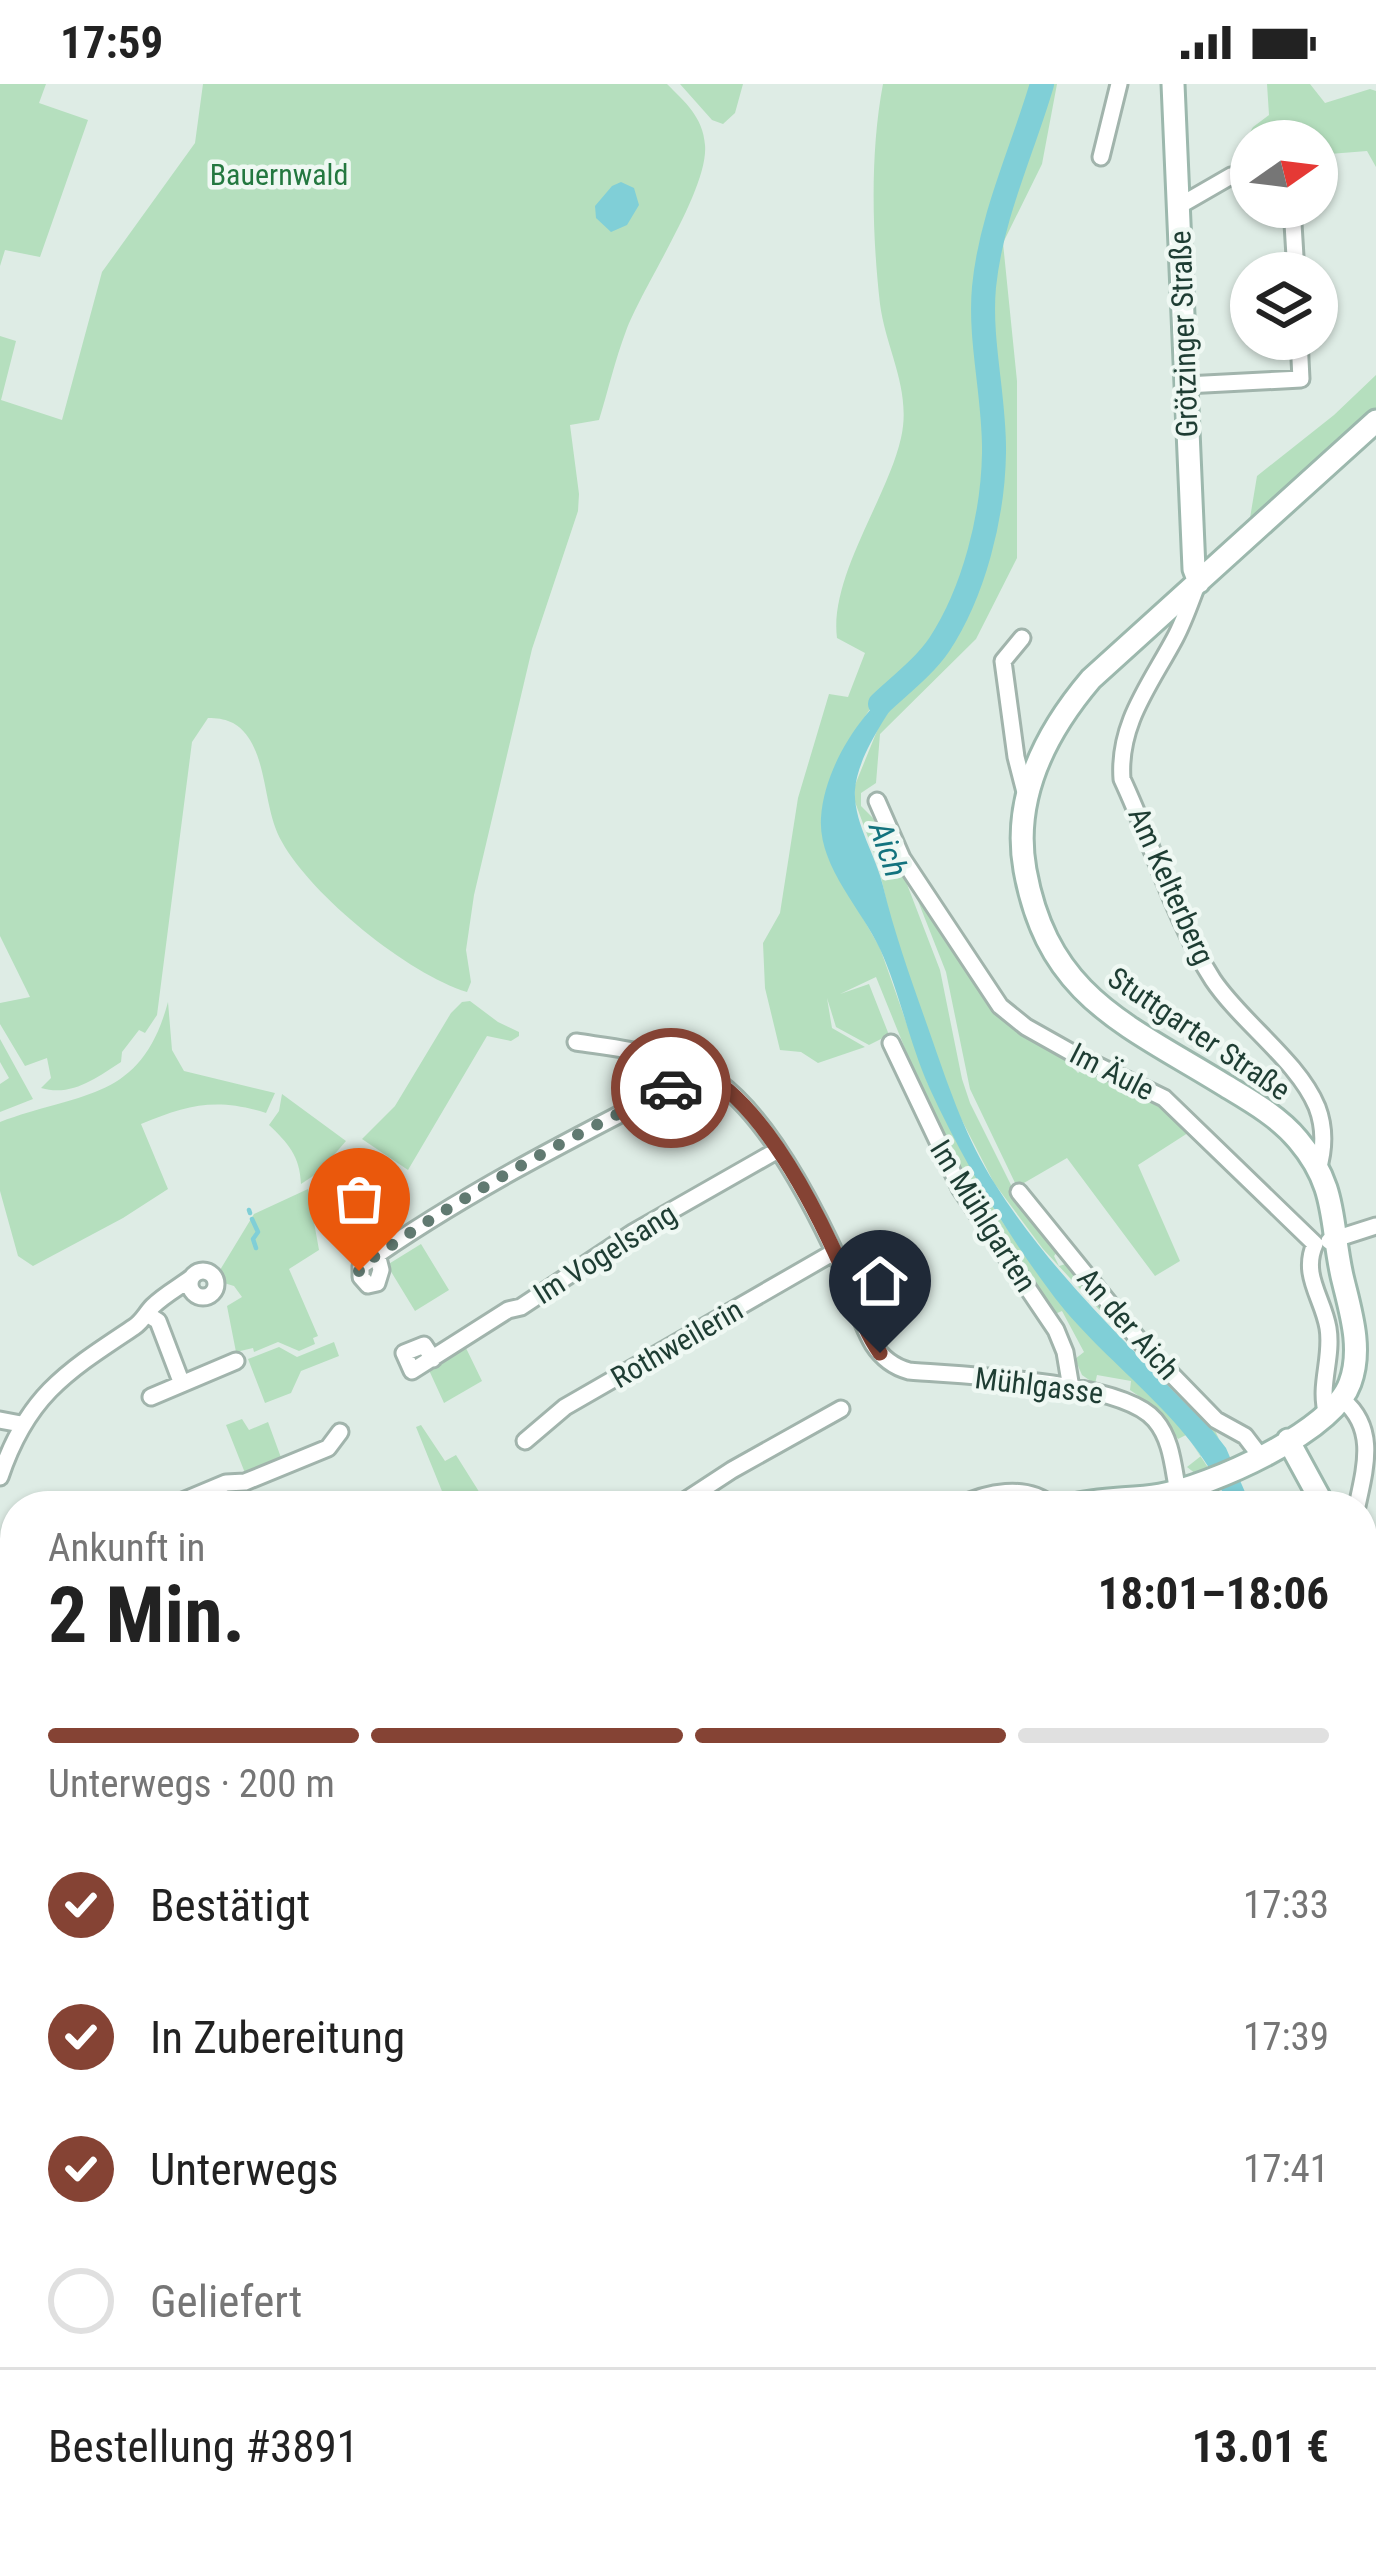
<!DOCTYPE html>
<html lang="de">
<head>
<meta charset="utf-8">
<style>
	:root { --surface:#fff; --page:#f6f6f6; --text:#222; --muted:#767676; --line:#e0e0e0; --accent:#854334 }
	body { margin:0; font-family:"Roboto Condensed",sans-serif; background:var(--page); color:var(--text); height:100vh; display:flex; flex-direction:column; font-size:45px; white-space:nowrap }
	* { box-sizing:border-box; margin:0 }
	p { font-size:39px; color:var(--muted) }
	.icon { flex:none; width:66px; height:66px; fill:none; stroke:currentColor; stroke-width:2; stroke-linecap:round; stroke-linejoin:round }
	.map { position:relative; flex:1; overflow:hidden }
	.sheet { position:absolute; left:0px; top:1407px; width:1377px; height:1059px; display:flex; flex-direction:column; background:var(--surface); border-radius:48px 48px 0 0; box-shadow:0 3px 9px #0004 }
	.sheet>* { flex:none }
	.needle { width:78px; rotate:76deg }
	.buttons { position:absolute; left:1230px; top:36px; display:grid; gap:24px }
	.buttons a { display:grid; place-items:center; width:108px; height:108px; border-radius:50%; background:var(--surface); box-shadow:0 3px 9px #0004; font-size:60px }
	.pin { position:absolute; display:grid; place-items:center; width:102px; height:102px; color:#fff; margin:-123px -51px; border-radius:50% 50% 50% 0; rotate:-45deg; box-shadow:0 0 12px #0007 }
	.pin .icon { rotate:45deg }
	.courier { position:absolute; display:grid; place-items:center; width:120px; height:120px; margin:-60px; border:9px solid #854334; border-radius:50%; background:#fff; color:#222; box-shadow:0 3px 15px #0007 }
	.summary em { font-style:normal; font-weight:700 }
	.summary div { display:flex; flex-direction:column-reverse }
	.summary { display:flex; align-items:center; justify-content:space-between; height:204px; padding:0 48px }
	h1 { font-size:78px; font-weight:700; line-height:90px }
	.bar { display:grid; grid-template-columns:repeat(4,1fr); gap:18px 12px; align-content:center; height:144px; padding:0 48px }
	.bar i { height:15px; border-radius:9px; background:var(--line) }
	.bar .current { background:var(--accent) }
	.bar p { grid-column:span 4 }
	.line { display:flex; align-items:center; gap:30px; padding:0 48px; border-top:3px solid var(--line) }
	.line div { flex:1 }
	ol { padding:0 48px; list-style:none }
	li { display:flex; align-items:center; gap:36px; height:132px }
	li p { margin-inline-start:auto }
	li .icon { padding:12px; border-radius:50%; background:var(--accent); color:#fff; stroke-width:4 }
	li:last-child { color:var(--muted) }
	li i { width:66px; height:66px; border:6px solid var(--line); border-radius:50% }
	.status { display:flex; justify-content:space-between; align-items:center; height:84px; padding:0 60px; background:var(--surface); direction:ltr }
	.status svg { height:33px; fill:currentColor }
	.map>svg:first-child { display:block }
	.green { fill:#b5dfbe }
	.water { fill:#80cfd7 }
	.lines { fill:none; stroke-linecap:round; stroke-linejoin:round }
	.stream { stroke:#80cfd7; stroke-width:4.5 }
	.river { stroke:#80cfd7; stroke-width:24 }
	.street-casing { stroke:#a1b4ac; stroke-width:21 }
	.secondary-casing { stroke:#9cb8ad; stroke-width:27 }
	.primary-casing { stroke:#c0c9c6; stroke-width:30 }
	.street { stroke:#fff; stroke-width:15 }
	.secondary { stroke:#fff; stroke-width:21 }
	.primary { stroke:#5ea68f; stroke-width:24 }
	.done { stroke:#617a71; stroke-width:12; stroke-dasharray:0 21.6 }
	.route { stroke:#854334; stroke-width:15 }
	.labels { text-anchor:middle; stroke-width:9; stroke-linejoin:round; paint-order:stroke }
	.park-label { font-size:30px; fill:#247840; stroke:#eff8f3 }
	.street-label { font-size:30px; fill:#1e3d33; stroke:#eff8f3 }
	.water-label { font-size:33px; font-style:italic; fill:#13737e; stroke:#eff8f3 }
</style>
</head>
<body>
<div class="status"><b>17:59</b><svg viewBox="0 0 49 12"><path d="M0 12V9h3v3zM5 12V6h3v6zM10 12V3h3v9zM15 12V0h3v12zM26 1h20v11H26zM47 4h2v5h-2z"/></svg></div>
<div class="map">
<svg width="1376" height="2465" viewBox="0 0 1376 2465">
	<rect width="100%" height="100%" fill="#deece5"/>
	<path class="green" d="M 0,0 L 46,0 L 39,19 L 88,36 L 40,173 L 5,166 L 0,182 Z
		M 203,0 L 667,0 C 685,18 703,33 705,61 C 709,105 643,201 626,247 C 615,276 608,307 599,336 L 570,341 L 579,410 L 578,427 L 532,565 L 474,811 L 466,866 L 471,898 L 467,908 C 408,890 312,812 282,758 C 264,727 268,682 248,653 C 238,638 225,634 208,634 L 192,658 L 157,931 L 145,949 L 139,946 L 122,968 L 121,978 C 96,994 72,1013 41,1004 L 51,994 L 47,974 L 25,982 L 0,940 L 0,919 L 30,913 L 0,852 L 0,252 L 16,257 L 1,316 L 62,336 L 102,188 L 195,59 Z
		M 680,0 L 743,0 L 735,29 L 723,40 L 712,36 Z
		M 883,0 L 1057,0 L 1042,80 L 1003,159 L 1017,297 L 1017,474 L 976,555 L 880,650 L 876,699 L 861,709 L 861,722 L 880,741 L 895,769 L 940,886 L 962,995 L 970,1019 L 1016,1111 L 1058,1167 L 1054,1172 L 1059,1182 L 1069,1179 L 1104,1225 L 1211,1338 L 1219,1355 L 1043,1165 L 994,1099 L 951,1015 L 893,847 L 878,780 L 855,718 L 855,701 L 879,642 L 906,602 L 876,616 L 848,658 L 821,736 L 828,773 L 880,864 L 928,1000 L 997,1130 L 1055,1213 L 1175,1334 L 1209,1385 L 1196,1390 L 1187,1383 L 1201,1372 L 1186,1351 L 1178,1355 L 1156,1324 L 1130,1306 L 1131,1297 L 1097,1291 L 1095,1300 L 1082,1291 L 1075,1275 L 1084,1268 L 1062,1227 L 1055,1230 L 989,1137 L 944,1061 L 876,893 L 840,910 L 869,900 L 889,951 L 869,961 L 836,943 L 827,914 L 832,944 L 865,963 L 818,979 L 801,968 L 780,966 L 765,904 L 763,859 L 780,829 L 798,714 L 829,610 L 848,613 L 865,569 L 837,554 C 829,493 888,413 901,354 C 912,306 886,266 880,220 C 872,150 870,68 883,0 Z
		M 1267,0 L 1310,0 L 1325,19 L 1370,5 L 1376,7 L 1376,83 L 1367,67 L 1317,71 L 1317,57 L 1251,59 L 1247,53 L 1253,43 L 1269,31 Z
		M 1376,291 L 1376,324 L 1250,434 L 1257,392 L 1334,331 Z
		M 907,789 C 933,830 973,911 1009,940 C 1035,960 1054,962 1078,989 L 1087,982 L 1156,1014 L 1191,1047 L 1138,1081 L 1180,1177 L 1155,1192 L 1067,1074 L 1017,1103 L 970,1005 L 946,888 Z
		M 470,917 L 498,938 L 519,948 L 519,952 L 511,957 L 487,952 L 408,1086 L 362,1055 L 395,1022 L 451,929 L 462,918 Z
		M 168,918 L 172,966 L 184,987 L 275,1009 L 266,1029 C 216,1013 187,1021 141,1040 L 168,1105 L 123,1134 L 33,1182 L 18,1172 L 0,1107 L 0,1038 C 82,1007 141,1018 168,918 Z
		M 0,955 L 33,1015 L 0,1028 L 0,1000 L 9,994 L 0,978 Z
		M 282,1010 L 346,1057 L 319,1088 L 301,1100 C 300,1072 288,1059 269,1041 L 279,1027 Z
		M 308,1105 L 319,1166 L 289,1185 L 318,1252 L 313,1254 L 315,1260 L 299,1267 L 278,1258 L 254,1268 L 253,1264 L 236,1268 L 227,1222 L 242,1213 L 234,1202 L 224,1199 L 220,1186 L 254,1130 Z
		M 421,1160 L 449,1206 L 415,1227 L 387,1181 Z
		M 334,1258 L 339,1272 L 301,1287 L 291,1309 L 265,1319 L 248,1275 L 279,1263 L 297,1273 Z
		M 465,1262 L 482,1297 L 444,1319 L 428,1284 Z
		M 242,1335 L 249,1346 L 268,1338 L 283,1379 L 247,1394 L 226,1341 Z
		M 421,1341 L 445,1377 L 456,1371 L 488,1422 L 448,1422 L 416,1343 Z
		M 0,1734 L 15,1741 L 15,1808 L 0,1808 Z
		M 15,1867 L 15,1932 L 0,1935 L 0,1881 L 8,1877 L 5,1869 Z
		M 1362,2044 L 1376,2080 L 1376,2372 L 1362,2372 Z
		M 15,2301 L 15,2451 L 57,2451 L 52,2455 L 13,2452 L 0,2437 L 0,2315 Z
		M 1362,2382 L 1376,2382 L 1376,2465 L 1231,2465 L 1230,2451 L 1362,2451 Z
		M 425,2451 L 487,2451 L 489,2465 L 384,2465 Z
		M 707,2451 L 846,2451 L 895,2465 L 650,2465 Z
		M 883,2451 L 960,2451 L 990,2465 L 927,2465 Z
		M 1113,2451 L 1211,2451 L 1211,2465 L 1133,2465 Z"/>
	<path class="water" d="M 621,98 L 634,104 L 639,121 L 627,141 L 611,148 L 596,134 L 595,122 L 612,102 Z
		M 902,597 L 907,601 C 888,629 857,673 855,706 C 853,738 876,771 883,802 C 896,856 915,906 933,958 C 950,1007 967,1056 995,1100 C 1053,1192 1137,1269 1212,1346 L 1226,1364 L 1251,1422 L 1229,1422 C 1193,1334 1112,1287 1055,1214 C 1006,1149 963,1077 929,1003 C 909,958 900,909 880,865 C 861,824 818,782 821,734 C 824,683 862,625 902,597 Z
		M 244,2451 L 425,2451 L 384,2465 L 214,2465 Z
		M 960,2451 L 1113,2451 L 1133,2465 L 990,2465 Z"/>
	<g class="lines">
		<path class="stream" d="M 249,1126 L 250,1129
			M 252,1135 L 258,1148 L 253,1155 L 256,1164"/>
		<path class="river" d="M 880,620 C 899,602 924,583 939,561 C 974,508 993,432 994,369 C 995,314 979,257 984,203 C 991,132 1022,68 1042,0"/>
		<defs>
			<path id="street" d="M 1101,73 L 1119,0
				M 1179,122 L 1231,92 L 1251,90
				M 1292,123 L 1296,189
				M 1186,301 L 1301,295 L 1299,255
				M 1197,501 C 1190,519 1184,537 1175,554 C 1150,601 1118,640 1122,695 C 1152,759 1175,837 1213,896 C 1242,939 1298,977 1317,1023 C 1325,1044 1324,1066 1318,1086
				M 1022,554 L 1003,577 L 1016,673 L 1026,712
				M 877,717 L 902,774 L 1000,922 L 1026,943 L 1074,970 L 1164,1014 L 1315,1160
				M 576,958 C 622,965 680,970 718,998 C 769,1035 815,1125 841,1182 C 852,1208 859,1236 873,1260 C 882,1274 894,1283 909,1287 C 965,1292 1121,1296 1155,1336 C 1172,1356 1173,1383 1178,1408
				M 891,959 L 960,1104 L 1056,1246 L 1065,1268 L 1071,1304
				M 1019,1108 L 1143,1261 L 1216,1336 L 1245,1352 L 1261,1373
				M 1329,1157 L 1376,1142
				M 1315,1160 C 1301,1191 1323,1214 1328,1244 C 1333,1274 1318,1302 1327,1331
				M 377,1170 L 381,1186 L 377,1199 L 368,1201 L 361,1193 L 361,1182 C 468,1106 585,1048 702,988
				M190 1200a13 13 0 1 1 26 0a13 13 0 1 1-26 0Z
				M 147,1230 L 158,1237 L 182,1300
				M 433,1275 L 424,1261 L 404,1269 L 412,1287 L 508,1226 L 521,1223 L 634,1148 L 778,1066
				M 151,1313 L 236,1277
				M 1343,1316 C 1376,1344 1366,1381 1357,1422
				M 0,1336 L 21,1340
				M 525,1357 L 565,1323 L 834,1168
				M 0,1393 C 27,1312 66,1288 134,1243 C 143,1237 146,1229 153,1222 C 164,1211 179,1203 191,1194
				M 171,1422 L 226,1399 L 245,1398 L 328,1364 L 340,1348
				M 677,1422 L 732,1386 L 841,1325
				M 958,1422 C 986,1409 1026,1399 1052,1422
				M 1366,1470 L 1366,1490 L 1376,1530
				M 0,1488 L 15,1485
				M 0,1499 L 15,1532
				M 1362,1623 L 1376,1600
				M 0,1627 L 15,1621
				M 1362,1704 L 1376,1715
				M 0,2073 L 15,2059
				M 94,2451 L 103,2465
				M 69,2465 L 63,2455 L 71,2451"/>
			<path id="secondary" d="M 1173,0 L 1194,485 L 1199,498
				M 1288,1356 L 1324,1422
				M 1070,1422 C 1100,1414 1130,1416 1160,1411 C 1210,1402 1333,1348 1350,1299 C 1363,1264 1350,1226 1342,1192 C 1330,1138 1338,1103 1298,1056 C 1279,1033 1251,1017 1226,1002 C 1126,940 1048,913 1025,786 C 1012,714 1046,648 1091,595 L 1376,337
				M 1362,1467 L 1376,1473"/>
			<path id="primary" d="M 1362,1954 L 1376,1954
				M 1362,1978 L 1376,1978
				M 0,2265 L 15,2249
				M 0,2295 L 15,2280"/>
		</defs>
		<use href="#street" class="street-casing"/>
		<use href="#secondary" class="secondary-casing"/>
		<use href="#primary" class="primary-casing"/>
		<use href="#street" class="street"/>
		<use href="#secondary" class="secondary"/>
		<use href="#primary" class="primary"/>
	</g>
	<g class="lines">
		<path class="done" d="M 359,1187 L 361,1182 C 458,1114 564,1055 671,1004"/>
		<path class="route" d="M 671,1004 L 702,988 C 763,1021 814,1121 842,1184 C 854,1212 862,1244 880,1269"/>
	</g>
	<g class="labels">
		<g class="park-label">
			<text x="279" y="101">Bauernwald</text>
		</g>
		<g class="street-label">
			<text transform="translate(1184 250) rotate(-92)" y="10">Grötzinger Straße</text>
			<text transform="translate(1171 802) rotate(66)" y="10">Am Kelterberg</text>
			<text transform="translate(1199 950) rotate(34)" y="10">Stuttgarter Straße</text>
			<text transform="translate(1112 988) rotate(27)" y="10">Im Äule</text>
			<text transform="translate(983 1132) rotate(58)" y="10">Im Mühlgarten</text>
			<text transform="translate(605 1170) rotate(-32)" y="10">Im Vogelsang</text>
			<text transform="translate(1128 1240) rotate(49)" y="10">An der Aich</text>
			<text transform="translate(677 1260) rotate(-30)" y="10">Rothweilerin</text>
			<text transform="translate(1039 1302) rotate(7)" y="10">Mühlgasse</text>
		</g>
		<g class="water-label">
			<text transform="translate(889 765) rotate(71)" y="12">Aich</text>
		</g>
	</g>
</svg>
<div class="buttons">
<a><svg class="needle" viewBox="-14 -14 28 28"><path d="M0-13l5 13h-10z" fill="#e53935"/><path d="M0 13l5-13h-10z" fill="#767676"/></svg></a>
<a><svg class="icon" aria-label="layers" viewBox="0 0 24 24"><path d="M12 4l9 5-9 5-9-5zM3 14l9 5 9-5"/></svg></a>
</div>
<div class="pin" style="left:359px;top:1187px;background:#ea580c"><svg class="icon" aria-label="bag" viewBox="0 0 24 24"><path d="M5 8h14l-1 12H6zM9 8a3 3 0 0 1 6 0"/></svg></div>
<div class="pin" style="left:880px;top:1269px;background:#1f2937"><svg class="icon" aria-label="home" viewBox="0 0 24 24"><path d="M3 11l9-7 9 7M6 9v11h12V9"/></svg></div>
<div class="courier" style="left:671px;top:1004px"><svg class="icon" aria-label="car" viewBox="0 0 24 24"><path d="M5 17H2v-5l4-1 3-4h7l3 4 3 1v5h-3M9 17h6M6 11h13"/><circle cx="7" cy="17" r="2"/><circle cx="17" cy="17" r="2"/></svg></div>
<section class="sheet">
<div class="summary"><div><h1>2 Min.</h1><p>Ankunft in</p></div><em>18:01–18:06</em></div>
<div class="bar"><i class="current"></i><i class="current"></i><i class="current"></i><i></i><p>Unterwegs · 200 m</p></div>
<ol>
<li><svg class="icon" aria-label="check" viewBox="0 0 24 24"><path d="M5 12l5 5 9-10"/></svg>Bestätigt<p>17:33</p></li>
<li><svg class="icon" aria-label="check" viewBox="0 0 24 24"><path d="M5 12l5 5 9-10"/></svg>In Zubereitung<p>17:39</p></li>
<li><svg class="icon" aria-label="check" viewBox="0 0 24 24"><path d="M5 12l5 5 9-10"/></svg>Unterwegs<p>17:41</p></li>
<li><i></i>Geliefert</li>
</ol>
<div class="line" style="height:156px"><div>Bestellung #3891</div><b>13.01 €</b></div>
</section>
</div>
</body>
</html>
